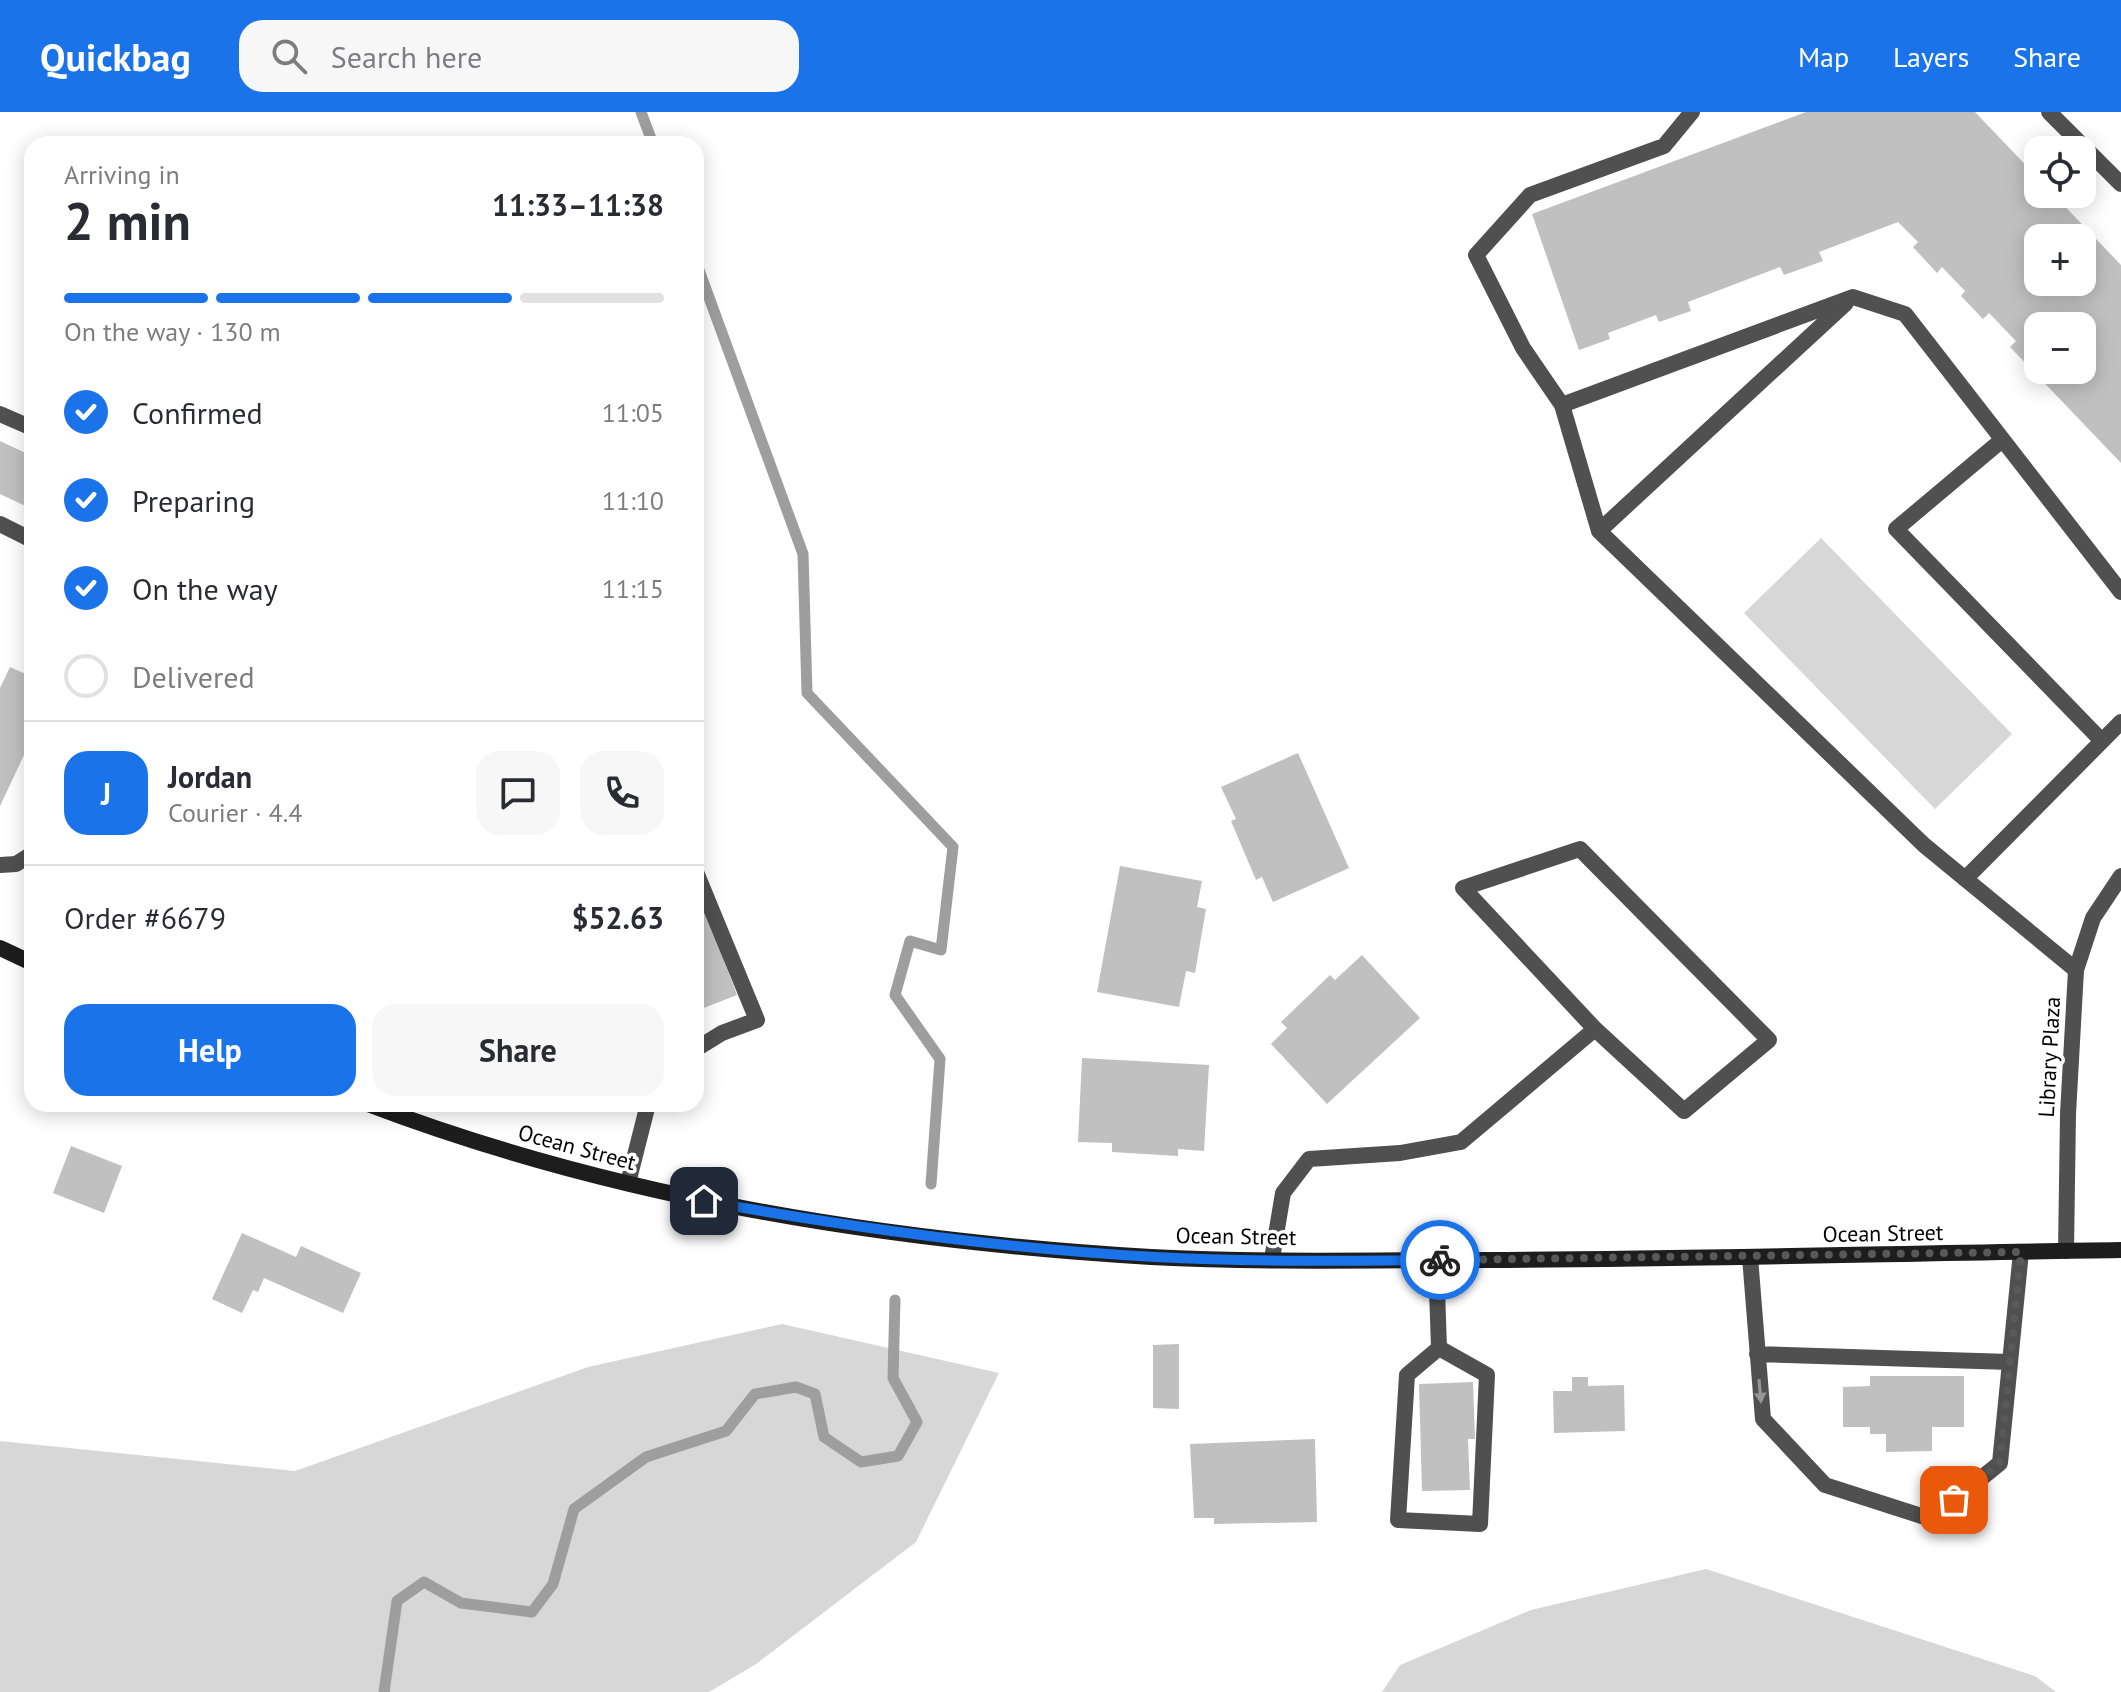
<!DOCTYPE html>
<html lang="en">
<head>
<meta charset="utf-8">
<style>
	:root { --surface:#fff; --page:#f7f7f7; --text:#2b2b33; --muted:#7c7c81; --line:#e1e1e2; --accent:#1a73e8 }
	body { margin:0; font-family:"PT Sans",sans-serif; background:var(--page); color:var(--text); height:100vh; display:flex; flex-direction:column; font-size:30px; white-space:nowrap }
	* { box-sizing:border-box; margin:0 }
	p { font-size:26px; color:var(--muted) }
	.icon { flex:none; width:44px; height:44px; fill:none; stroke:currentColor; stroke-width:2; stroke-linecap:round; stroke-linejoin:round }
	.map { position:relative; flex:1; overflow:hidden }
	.sheet { position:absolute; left:24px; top:24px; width:680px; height:976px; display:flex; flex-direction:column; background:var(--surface); border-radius:24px; box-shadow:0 4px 20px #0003 }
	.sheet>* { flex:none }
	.fabs { position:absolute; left:2024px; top:24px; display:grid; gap:16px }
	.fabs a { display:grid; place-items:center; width:72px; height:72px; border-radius:16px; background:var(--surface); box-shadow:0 4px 20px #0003; font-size:40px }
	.pin { position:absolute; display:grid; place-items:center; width:68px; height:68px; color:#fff; margin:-34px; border-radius:16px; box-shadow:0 4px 12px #0006 }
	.courier { position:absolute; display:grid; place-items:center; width:80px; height:80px; margin:-40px; border:6px solid #1a73e8; border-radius:50%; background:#fff; color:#222; box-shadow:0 2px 10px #0007 }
	.head em { font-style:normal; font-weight:700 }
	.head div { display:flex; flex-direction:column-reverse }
	.head { display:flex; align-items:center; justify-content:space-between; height:136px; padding:0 40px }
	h1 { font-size:52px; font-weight:700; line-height:60px }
	.bar { display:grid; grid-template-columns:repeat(4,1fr); gap:12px 8px; align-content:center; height:96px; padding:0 40px }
	.bar i { height:10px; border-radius:6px; background:var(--line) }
	.bar .current { background:var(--accent) }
	.bar p { grid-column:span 4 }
	.line { display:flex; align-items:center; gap:20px; padding:0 40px; border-top:2px solid var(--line) }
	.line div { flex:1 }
	.round { display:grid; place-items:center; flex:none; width:84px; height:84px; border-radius:24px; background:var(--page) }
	ol { padding:0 40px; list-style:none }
	li { display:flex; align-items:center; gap:24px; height:88px }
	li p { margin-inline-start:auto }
	li .icon { padding:8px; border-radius:50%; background:var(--accent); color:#fff; stroke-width:4 }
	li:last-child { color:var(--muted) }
	li i { width:44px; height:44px; border:4px solid var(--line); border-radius:50% }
	.action { display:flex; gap:16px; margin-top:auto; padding:16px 40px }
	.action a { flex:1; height:92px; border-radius:24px; background:var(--accent); color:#fff; font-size:32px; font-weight:700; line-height:92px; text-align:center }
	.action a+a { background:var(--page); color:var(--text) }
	header { display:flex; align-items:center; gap:48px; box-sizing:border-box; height:112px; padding:0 40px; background:var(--accent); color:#fff }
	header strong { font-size:38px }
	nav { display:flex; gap:44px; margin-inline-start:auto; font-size:28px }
	.search { width:560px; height:72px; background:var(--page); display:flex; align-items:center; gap:20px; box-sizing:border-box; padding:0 28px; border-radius:24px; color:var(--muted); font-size:30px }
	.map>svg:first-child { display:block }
	.green { fill:#d7d7d7 }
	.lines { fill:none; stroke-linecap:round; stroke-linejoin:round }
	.stream { stroke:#9e9e9e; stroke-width:11 }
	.building { fill:#c0c0c0; fill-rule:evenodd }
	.service { stroke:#505050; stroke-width:16 }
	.secondary { stroke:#1d1d1d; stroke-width:16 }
	.oneway { fill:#969696 }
	.done { stroke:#595959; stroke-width:8; stroke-dasharray:0 14.4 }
	.route { stroke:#1a73e8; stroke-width:10 }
	.labels { text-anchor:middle; stroke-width:7; stroke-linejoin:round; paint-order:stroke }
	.street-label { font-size:22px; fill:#000; stroke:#fff }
</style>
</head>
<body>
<header>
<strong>Quickbag</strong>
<div class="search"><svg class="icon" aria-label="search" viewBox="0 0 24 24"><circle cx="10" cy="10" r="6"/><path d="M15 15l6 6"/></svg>Search here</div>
<nav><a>Map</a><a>Layers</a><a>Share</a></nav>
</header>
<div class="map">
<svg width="2121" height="1580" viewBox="0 0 2121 1580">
	<rect width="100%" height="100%" fill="#fff"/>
	<path class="green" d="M 1821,426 L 2012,622 L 1935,697 L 1744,501 Z
		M 782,1212 L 999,1261 L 916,1430 L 756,1552 L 709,1580 L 0,1580 L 0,1329 L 295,1359 L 588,1255 Z
		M 1706,1457 L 2035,1564 L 2056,1580 L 1382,1580 L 1400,1553 L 1531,1498 Z"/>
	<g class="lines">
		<path class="stream" d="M 641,0 L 653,32
			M 696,150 L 803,442 L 807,581 L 953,735 L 941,838 L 910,829 L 895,883 L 940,947 L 931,1072
			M 384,1580 L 397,1489 L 424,1470 L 461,1491 L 532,1500 L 553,1472 L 574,1397 L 646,1345 L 726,1319 L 755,1282 L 796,1275 L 815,1282 L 824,1325 L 861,1350 L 898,1344 L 917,1310 L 893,1266 L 895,1188"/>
	</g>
	<path class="building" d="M 1806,0 L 1975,0 L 2038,66 L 2038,82 L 2053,82 L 2121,153 L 2121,351 L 2010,235 L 2016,229 L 1989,201 L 1983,207 L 1961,184 L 1965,179 L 1942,155 L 1937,161 L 1913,135 L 1918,130 L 1898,110 L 1819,140 L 1823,149 L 1784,163 L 1780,155 L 1688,190 L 1691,199 L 1659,210 L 1656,203 L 1608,221 L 1610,227 L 1579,238 L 1532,102 ZM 2038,126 L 2082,126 L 2082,170 L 2038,170 ZM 2038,214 L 2082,214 L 2082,258 L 2038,258 Z
		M 0,329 L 32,344 L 32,397 L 0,382 Z
		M 10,555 L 32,565 L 32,626 L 0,694 L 0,576 Z
		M 1298,641 L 1349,756 L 1273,790 L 1262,765 L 1256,768 L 1231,709 L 1236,707 L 1221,675 Z
		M 1120,754 L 1202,769 L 1197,795 L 1206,797 L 1195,861 L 1186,859 L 1179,895 L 1097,880 Z
		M 696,775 L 737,883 L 696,899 Z
		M 1362,843 L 1420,906 L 1327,992 L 1271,932 L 1287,916 L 1281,910 L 1330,863 L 1335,868 Z
		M 1082,946 L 1209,953 L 1204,1039 L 1178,1037 L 1178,1044 L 1112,1040 L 1112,1031 L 1078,1030 Z
		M 71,1034 L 122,1054 L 104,1101 L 53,1081 Z
		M 242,1121 L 296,1145 L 301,1134 L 361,1161 L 343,1201 L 264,1166 L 258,1180 L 253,1178 L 242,1201 L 212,1187 Z
		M 1179,1232 L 1179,1297 L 1153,1296 L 1153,1233 Z
		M 1870,1264 L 1964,1264 L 1964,1315 L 1932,1315 L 1932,1339 L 1886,1340 L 1886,1322 L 1870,1322 L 1870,1315 L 1843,1315 L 1843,1275 L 1870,1274 Z
		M 1572,1265 L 1588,1265 L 1588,1274 L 1624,1273 L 1625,1319 L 1554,1321 L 1553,1279 L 1572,1279 Z
		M 1473,1270 L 1475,1327 L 1468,1327 L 1470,1378 L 1422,1379 L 1419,1272 Z
		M 1315,1327 L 1317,1410 L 1214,1412 L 1214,1406 L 1194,1406 L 1190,1332 Z
		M 1929,1354 L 1952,1354 L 1952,1374 L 1929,1373 Z"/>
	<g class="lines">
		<path class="service" d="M 2049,0 L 2121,72
			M 1562,293 L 1523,236 L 1476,143 L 1530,83 L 1664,34 L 1692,0
			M 0,302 L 32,316
			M 2002,328 L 1896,417 L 2102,629
			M 0,412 L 32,428
			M 1599,419 L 1846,191
			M 0,753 L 16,752 L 32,742
			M 696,760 L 757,908 L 722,921 L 696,937
			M 1965,767 L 2121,610
			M 2076,858 L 1924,733 L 1599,419 L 1562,293 L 1853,185 L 1905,202 L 2121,480
			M 628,1071 L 648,992
			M 2066,1139 L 2068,1002 L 2076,858 L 2093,806 L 2121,764
			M 1750,1145 L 1763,1307 L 1825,1373 L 1931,1407 L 2000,1351 L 2021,1140
			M 1272,1147 L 1283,1081 L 1309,1047 L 1400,1041 L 1461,1030 L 1595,917 L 1463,776 L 1580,737 L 1769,928 L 1684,999 L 1595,917
			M 1436,1148 L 1439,1236
			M 1439,1236 L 1487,1263 L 1480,1412 L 1398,1408 L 1407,1263 Z
			M 1757,1242 L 2010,1250"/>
		<path class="secondary" d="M 0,836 L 32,851
			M 368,992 C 618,1087 885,1129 1151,1145 C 1263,1151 1377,1148 1489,1148 C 1700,1147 1910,1141 2121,1138"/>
	</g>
	<defs><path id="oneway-solid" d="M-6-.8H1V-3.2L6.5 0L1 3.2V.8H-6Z" transform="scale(2)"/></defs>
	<use class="oneway" href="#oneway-solid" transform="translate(1760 1279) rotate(85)"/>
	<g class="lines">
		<path class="done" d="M 1440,1148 L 2021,1140 L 2000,1351 L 1954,1388"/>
		<path class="route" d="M 704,1089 C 854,1116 1003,1137 1155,1145 C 1249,1150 1345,1149 1440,1148"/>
	</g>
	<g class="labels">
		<g class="street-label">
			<text transform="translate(2049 945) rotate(-87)" y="8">Library Plaza</text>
			<text transform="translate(577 1035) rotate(15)" y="8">Ocean Street</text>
			<text transform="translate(1883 1121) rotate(-1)" y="8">Ocean Street</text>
			<text transform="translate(1236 1124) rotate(1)" y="8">Ocean Street</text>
		</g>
	</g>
</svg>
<div class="fabs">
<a><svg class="icon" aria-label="locate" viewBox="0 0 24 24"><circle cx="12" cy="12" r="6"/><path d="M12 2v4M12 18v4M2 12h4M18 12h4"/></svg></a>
<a>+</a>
<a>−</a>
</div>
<div class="pin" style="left:1954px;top:1388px;background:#ea580c"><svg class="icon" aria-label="bag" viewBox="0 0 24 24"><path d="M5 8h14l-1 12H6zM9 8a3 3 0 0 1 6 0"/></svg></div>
<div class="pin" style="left:704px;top:1089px;background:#1f2937"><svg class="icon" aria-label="home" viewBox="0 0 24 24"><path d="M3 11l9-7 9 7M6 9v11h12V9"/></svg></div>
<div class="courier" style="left:1440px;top:1148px"><svg class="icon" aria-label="bike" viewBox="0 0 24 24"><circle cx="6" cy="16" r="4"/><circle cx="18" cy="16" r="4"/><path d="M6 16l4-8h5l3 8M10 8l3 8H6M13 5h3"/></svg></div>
<section class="sheet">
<div class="head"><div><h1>2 min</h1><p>Arriving in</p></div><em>11:33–11:38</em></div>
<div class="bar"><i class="current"></i><i class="current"></i><i class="current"></i><i></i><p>On the way · 130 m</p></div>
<ol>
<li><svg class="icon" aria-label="check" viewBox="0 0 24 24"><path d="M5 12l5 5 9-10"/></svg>Confirmed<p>11:05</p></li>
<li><svg class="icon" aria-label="check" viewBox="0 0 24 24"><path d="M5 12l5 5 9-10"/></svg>Preparing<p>11:10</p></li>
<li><svg class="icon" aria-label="check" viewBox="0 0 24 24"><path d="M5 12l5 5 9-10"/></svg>On the way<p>11:15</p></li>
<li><i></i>Delivered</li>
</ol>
<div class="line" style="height:144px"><b class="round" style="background:var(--accent);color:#fff">J</b><div><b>Jordan</b><p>Courier · 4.4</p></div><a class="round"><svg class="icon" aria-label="chat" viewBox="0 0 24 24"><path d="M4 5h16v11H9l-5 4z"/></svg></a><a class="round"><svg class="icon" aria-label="phone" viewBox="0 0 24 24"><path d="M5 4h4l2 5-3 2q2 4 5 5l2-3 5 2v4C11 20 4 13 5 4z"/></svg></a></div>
<div class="line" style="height:104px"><div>Order #6679</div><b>$52.63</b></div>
<div class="action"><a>Help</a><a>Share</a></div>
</section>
</div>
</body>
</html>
